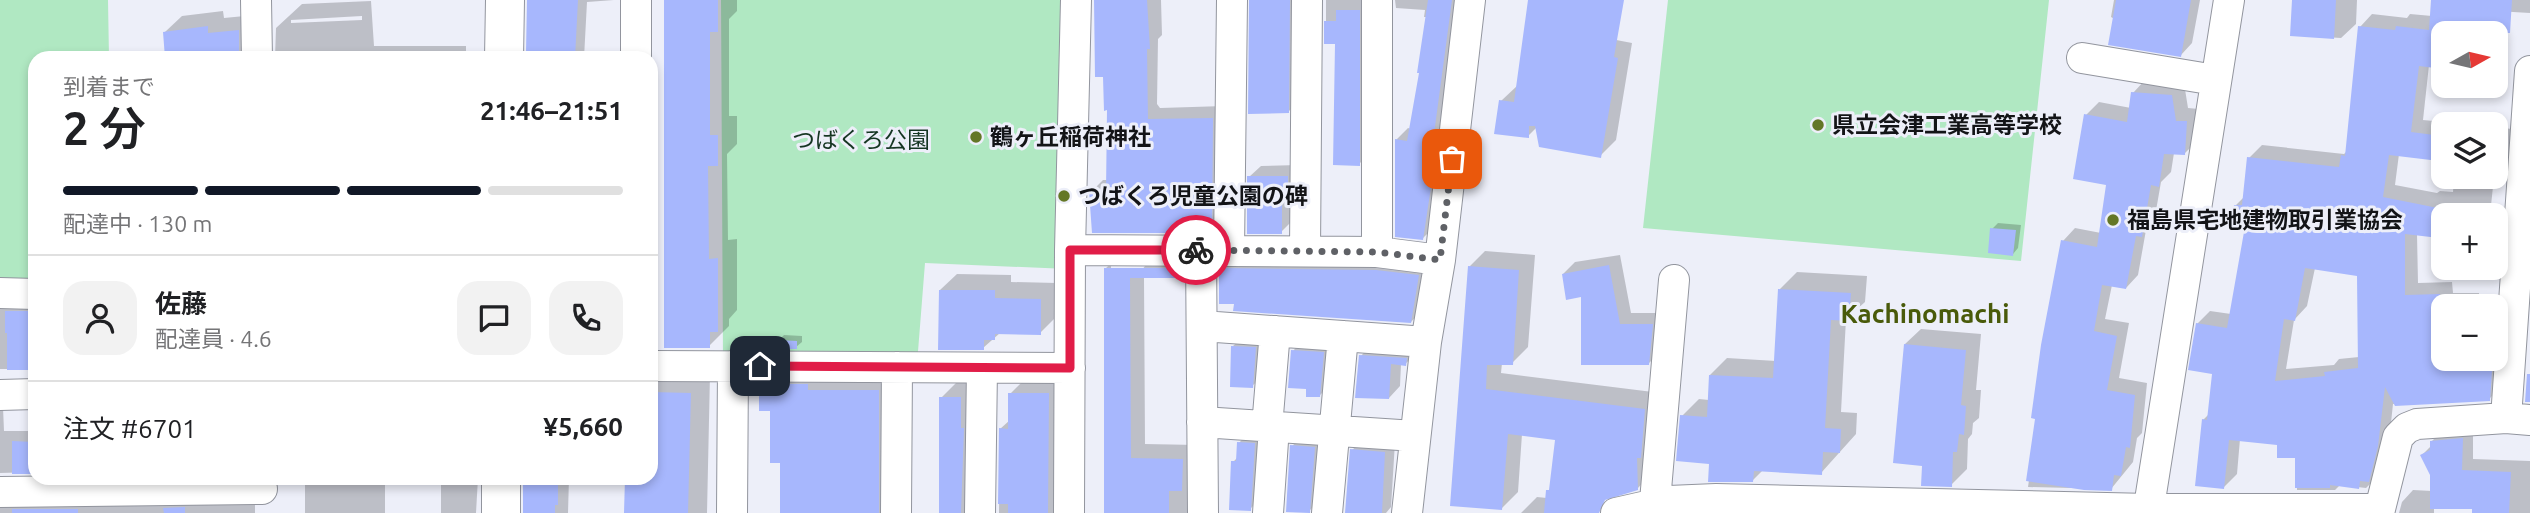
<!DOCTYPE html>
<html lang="ja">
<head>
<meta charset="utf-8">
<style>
	:root { --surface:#fff; --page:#f2f2f2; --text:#202124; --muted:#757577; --line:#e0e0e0; --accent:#111827 }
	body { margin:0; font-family:Ubuntu,"Noto Sans JP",sans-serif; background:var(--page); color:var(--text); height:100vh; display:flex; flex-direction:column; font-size:26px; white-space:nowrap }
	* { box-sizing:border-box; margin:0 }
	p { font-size:23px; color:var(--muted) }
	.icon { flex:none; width:38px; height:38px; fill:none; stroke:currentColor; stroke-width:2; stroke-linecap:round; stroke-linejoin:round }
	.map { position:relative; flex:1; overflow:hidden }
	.drawer { position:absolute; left:28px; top:51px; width:630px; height:434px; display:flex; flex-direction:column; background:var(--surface); border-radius:21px; box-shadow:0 4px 10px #0003 }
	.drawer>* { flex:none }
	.needle { width:46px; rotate:82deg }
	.fabs { position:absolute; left:2431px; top:21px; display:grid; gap:14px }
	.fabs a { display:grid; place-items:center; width:77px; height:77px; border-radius:14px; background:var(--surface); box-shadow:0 4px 10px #0003; font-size:35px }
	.pin { position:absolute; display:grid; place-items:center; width:60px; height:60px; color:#fff; margin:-30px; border-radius:14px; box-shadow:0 4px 10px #0006 }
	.courier { position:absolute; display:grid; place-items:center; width:70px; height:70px; margin:-35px; border:5px solid #e11d48; border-radius:50%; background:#fff; color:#222; box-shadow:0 2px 9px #0007 }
	.summary em { font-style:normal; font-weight:600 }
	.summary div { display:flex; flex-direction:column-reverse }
	.summary { display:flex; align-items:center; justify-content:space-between; height:119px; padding:0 35px }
	h1 { font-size:46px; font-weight:600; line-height:52px }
	.bar { display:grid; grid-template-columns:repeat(4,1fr); gap:10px 7px; align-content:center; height:84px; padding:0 35px }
	.bar i { height:9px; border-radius:5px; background:var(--line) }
	.bar .current { background:var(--accent) }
	.bar p { grid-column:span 4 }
	.line { display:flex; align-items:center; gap:18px; padding:0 35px; border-top:2px solid var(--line) }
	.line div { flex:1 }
	.round { display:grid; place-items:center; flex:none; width:74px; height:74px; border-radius:21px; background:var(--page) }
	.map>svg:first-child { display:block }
	.green { fill:#b0e8c2 }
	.shadow { fill:#0003; fill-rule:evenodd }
	.building { fill:#a7b7fd; fill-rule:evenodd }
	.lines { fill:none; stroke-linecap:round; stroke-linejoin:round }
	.street-casing { stroke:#92959e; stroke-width:32 }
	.secondary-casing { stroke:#92959e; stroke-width:40 }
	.street { stroke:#fff; stroke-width:30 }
	.secondary { stroke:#fff; stroke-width:38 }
	.done { stroke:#5f6166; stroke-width:7; stroke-dasharray:0 12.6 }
	.route { stroke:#e11d48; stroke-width:9 }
	.poi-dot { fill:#647726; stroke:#edeff9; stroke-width:2.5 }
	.labels { text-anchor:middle; stroke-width:6; stroke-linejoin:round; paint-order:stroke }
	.poi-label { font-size:23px; font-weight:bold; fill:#131417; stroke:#edeff9; text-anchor:start }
	.park-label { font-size:23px; fill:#153622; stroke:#edeff9 }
	.quarter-label { font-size:26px; font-weight:bold; fill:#495a0a; stroke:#edeff9 }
</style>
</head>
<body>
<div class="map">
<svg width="2530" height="513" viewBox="0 0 2530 513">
	<rect width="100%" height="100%" fill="#edeff9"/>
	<path class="green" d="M 0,0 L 108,0 L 109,58 L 35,58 L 35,292 L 0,292 Z
		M 721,0 L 1071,0 L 1068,269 L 925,263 L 917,364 L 723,362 Z
		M 1668,0 L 2049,0 L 2021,261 L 1643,228 Z"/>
	<path class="shadow" d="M 529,0 L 614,0 L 587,2 L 584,58 L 531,58 Z
		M 666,0 L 737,0 L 737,11 L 729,19 L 729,116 L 737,116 L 737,144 L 727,154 L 728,240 L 737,239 L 737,310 L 729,319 L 729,326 L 709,346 Z
		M 1095,0 L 1161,0 L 1162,35 L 1158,39 L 1157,104 L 1160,108 L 1224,106 L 1223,220 L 1211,232 L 1091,192 L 1103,180 L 1108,180 L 1109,109 Z
		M 1251,0 L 1301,0 L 1300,100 L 1288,112 Z
		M 1326,0 L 1371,0 L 1371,152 L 1359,164 L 1337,42 L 1326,42 Z
		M 1395,0 L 1462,0 L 1435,226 L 1423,238 L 1396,140 L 1408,128 L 1411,129 L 1421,72 L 1427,17 L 1424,17 L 1425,10 L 1396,8 Z
		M 1529,0 L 1575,0 L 1611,39 L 1632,43 L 1616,140 L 1600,156 L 1537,127 L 1528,136 L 1501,101 L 1518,85 Z
		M 2114,0 L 2200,0 L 2192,43 L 2181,55 L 2111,17 Z
		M 2294,0 L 2357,0 L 2356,24 L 2341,38 L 2291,35 Z
		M 2433,0 L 2530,0 L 2530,13 L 2479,10 L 2473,13 L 2470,33 L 2443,33 L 2443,67 L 2429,65 L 2423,120 L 2465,124 L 2443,124 L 2443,159 L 2399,154 L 2395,185 L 2437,193 L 2440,191 L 2453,192 L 2454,177 L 2494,177 L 2490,215 L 2443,215 L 2443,231 L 2438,236 L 2417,234 L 2418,283 L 2452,282 L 2453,293 L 2479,293 L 2479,306 L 2443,306 L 2443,359 L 2496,359 L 2496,344 L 2498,344 L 2502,386 L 2489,399 L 2393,404 L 2390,432 L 2379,475 L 2366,488 L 2340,485 L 2335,490 L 2297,490 L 2297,456 L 2278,443 L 2240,439 L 2237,474 L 2224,487 L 2203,420 L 2209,414 L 2214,372 L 2197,324 L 2210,311 L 2231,314 L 2246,230 L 2236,205 L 2245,196 L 2249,158 L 2262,145 L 2344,154 L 2347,151 L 2360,27 L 2372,14 L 2407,18 L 2410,14 L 2432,16 ZM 2315,268 L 2359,275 L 2359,357 L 2339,359 L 2334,365 L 2286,369 L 2294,320 L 2307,306 Z
		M 371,1 L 374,46 L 466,46 L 466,58 L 275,58 L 276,28 L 302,4 ZM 362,16 L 362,20 L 291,23 L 291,20 Z
		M 223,11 L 224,18 L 255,15 L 249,58 L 166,58 L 165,32 L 182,16 Z
		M 2145,80 L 2184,83 L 2188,108 L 2199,109 L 2197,141 L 2185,153 L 2174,153 L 2171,172 L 2161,182 L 2154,222 L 2146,230 L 2138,275 L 2126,288 L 2112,285 L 2105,319 L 2129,323 L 2119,378 L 2147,383 L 2142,433 L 2137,438 L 2133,462 L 2111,489 L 2028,487 L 2063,241 L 2075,228 L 2101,233 L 2108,184 L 2086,115 L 2099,102 L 2131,108 L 2133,93 Z
		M 2496,127 L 2512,129 L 2509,158 L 2496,171 Z
		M 1299,165 L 1293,220 L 1281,232 L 1249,177 L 1261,166 Z
		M 1998,223 L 2021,225 L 2018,248 L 2013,254 L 1992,229 Z
		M 1485,251 L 1535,255 L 1528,347 L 1512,363 L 1502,363 L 1501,373 L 1661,393 L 1653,472 L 1637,489 L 1611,494 L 1581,513 L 1521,513 L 1537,497 L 1547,498 L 1551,488 L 1557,438 L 1522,434 L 1518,492 L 1502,508 L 1469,267 Z
		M 1121,254 L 1197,262 L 1183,276 L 1144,277 L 1145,444 L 1197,445 L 1200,513 L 1106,513 L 1106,268 ZM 1111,266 L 1145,266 L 1142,270 L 1111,270 Z
		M 1620,255 L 1631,313 L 1663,313 L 1660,352 L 1648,364 L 1563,274 L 1575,262 Z
		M 1232,258 L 1430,264 L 1422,310 L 1411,322 L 1220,269 Z
		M 1797,272 L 1867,276 L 1865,302 L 1846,319 L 1841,412 L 1857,413 L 1856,434 L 1821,473 L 1763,470 L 1752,481 L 1711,462 L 1682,416 L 1699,399 L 1709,400 L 1710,375 L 1727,358 L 1776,361 L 1780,289 Z
		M 957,274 L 1011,275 L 1011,282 L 1057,283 L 1056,317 L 1040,333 L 1000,333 L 983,348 L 940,290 Z
		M 0,297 L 35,301 L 35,369 L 0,369 Z
		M 1921,329 L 1981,334 L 1976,390 L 1981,390 L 1979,418 L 1973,423 L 1972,434 L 1968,439 L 1967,469 L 1951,485 L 1924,464 L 1905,344 Z
		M 784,335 L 802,336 L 802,342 L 796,347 L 778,341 Z
		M 1245,335 L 1267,336 L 1264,375 L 1252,386 L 1233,346 Z
		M 1304,339 L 1335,341 L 1331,384 L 1319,396 L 1308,388 L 1293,351 Z
		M 1372,344 L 1417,353 L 1405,364 L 1401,364 L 1400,386 L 1389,398 L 1361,356 Z
		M 777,368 L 895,374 L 898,513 L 782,513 L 782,462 L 772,409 L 761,385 Z
		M 651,373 L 710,374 L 707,513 L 626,513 L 626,478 L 651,478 Z
		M 1026,378 L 1064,378 L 1064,513 L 999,513 L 1000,429 L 1010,420 L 1010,394 Z
		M 957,382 L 976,382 L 990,513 L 941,513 L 941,398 Z
		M 0,407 L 3,407 L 4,431 L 35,431 L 35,472 L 0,473 Z
		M 2473,428 L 2473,459 L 2530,461 L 2530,513 L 2474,513 L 2474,507 L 2434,507 L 2434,513 L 2399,513 L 2402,502 L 2413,490 L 2432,491 L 2432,474 L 2422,455 L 2432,445 L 2432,441 L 2443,430 Z
		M 1249,432 L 1265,433 L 1260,499 L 1250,509 L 1233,462 L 1238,457 L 1239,443 Z
		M 1303,436 L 1325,437 L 1320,500 L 1309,511 L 1292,446 Z
		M 1363,440 L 1395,442 L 1391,507 L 1386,513 L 1346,513 L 1352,450 Z
		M 305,478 L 385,478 L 385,513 L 305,513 Z
		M 441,478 L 478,478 L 476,513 L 441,513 Z
		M 525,478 L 569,478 L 568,513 L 525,513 Z
		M 0,494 L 255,496 L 255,513 L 0,513 Z"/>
	<path class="building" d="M 527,0 L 578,0 L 575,58 L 546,58 L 546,53 L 526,52 Z
		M 664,0 L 718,0 L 718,32 L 710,32 L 710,135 L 718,135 L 718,166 L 708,166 L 709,259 L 718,258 L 718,332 L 710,332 L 710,348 L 664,348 Z
		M 1094,0 L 1147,0 L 1150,49 L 1147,49 L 1148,119 L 1213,118 L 1212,233 L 1092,233 L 1089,191 L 1106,191 L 1107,110 L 1104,111 L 1103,77 L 1095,77 Z
		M 1249,0 L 1290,0 L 1289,113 L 1248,114 Z
		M 1428,0 L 1452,0 L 1427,186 L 1431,187 L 1423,240 L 1395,237 L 1395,139 L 1407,141 L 1419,73 L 1417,73 Z
		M 1528,0 L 1624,0 L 1614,57 L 1618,58 L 1601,158 L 1539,147 L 1535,126 L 1529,126 L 1529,138 L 1494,134 L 1499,100 L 1514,102 Z
		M 2116,0 L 2191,0 L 2181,57 L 2108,45 Z
		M 2292,0 L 2336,0 L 2334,39 L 2290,36 Z
		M 2431,0 L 2512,0 L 2510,33 L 2443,33 L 2443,69 L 2419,66 L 2411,132 L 2442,136 L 2439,161 L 2389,155 L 2383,197 L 2443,209 L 2443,233 L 2439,232 L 2439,238 L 2405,234 L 2405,295 L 2440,294 L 2440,306 L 2443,306 L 2443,359 L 2486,359 L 2488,370 L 2492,370 L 2490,401 L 2395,406 L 2385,387 L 2378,446 L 2369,482 L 2360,481 L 2359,489 L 2330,485 L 2330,488 L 2295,488 L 2295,458 L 2277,458 L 2277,445 L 2229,440 L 2224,489 L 2195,486 L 2202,419 L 2207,420 L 2212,374 L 2188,370 L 2196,323 L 2227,328 L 2244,232 L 2231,231 L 2234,205 L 2242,205 L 2247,157 L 2339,167 L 2341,155 L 2345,156 L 2358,26 L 2395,30 L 2396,26 L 2429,30 ZM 2305,268 L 2357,276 L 2358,368 L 2324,372 L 2325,376 L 2275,381 L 2284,319 L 2295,321 Z
		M 1336,10 L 1360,10 L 1360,166 L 1333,165 L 1335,44 L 1324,44 L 1324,21 L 1336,21 Z
		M 208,26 L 208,33 L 239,30 L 239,58 L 165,58 L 163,32 Z
		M 2131,92 L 2172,95 L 2176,121 L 2187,121 L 2185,155 L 2164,154 L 2159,187 L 2151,185 L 2142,237 L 2136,236 L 2126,289 L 2102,285 L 2094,331 L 2117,336 L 2107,390 L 2135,395 L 2130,448 L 2126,447 L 2121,476 L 2114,475 L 2112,491 L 2084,490 L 2026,481 L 2035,419 L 2031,418 L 2041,345 L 2061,240 L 2097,247 L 2106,185 L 2073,179 L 2084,114 L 2127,122 Z
		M 1247,176 L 1288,176 L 1288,199 L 1282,199 L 1282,234 L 1247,234 Z
		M 1990,228 L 2016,230 L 2013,256 L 1988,253 Z
		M 1609,265 L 1620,324 L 1653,324 L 1649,365 L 1581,365 L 1581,297 L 1566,300 L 1562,274 Z
		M 1468,266 L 1519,270 L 1513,365 L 1487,365 L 1486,389 L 1645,409 L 1641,458 L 1637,458 L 1638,490 L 1605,500 L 1599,513 L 1544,513 L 1546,490 L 1549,490 L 1555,440 L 1508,434 L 1502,510 L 1450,506 Z
		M 1104,268 L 1184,268 L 1184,278 L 1130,278 L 1131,458 L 1183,459 L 1182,491 L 1169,491 L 1169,513 L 1104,513 Z
		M 1219,268 L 1376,270 L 1419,275 L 1411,323 L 1233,311 L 1234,304 L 1219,304 Z
		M 1778,289 L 1851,293 L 1849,321 L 1831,320 L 1825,428 L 1841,429 L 1840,453 L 1823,452 L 1822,475 L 1754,471 L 1753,482 L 1708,482 L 1709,464 L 1676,461 L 1680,415 L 1707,417 L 1709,375 L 1773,378 Z
		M 939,290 L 995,290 L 995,298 L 1041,299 L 1041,335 L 995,334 L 995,340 L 984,340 L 984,350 L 938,350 Z
		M 5,311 L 35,311 L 35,370 L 7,370 L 7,333 L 5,333 Z
		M 777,340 L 797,341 L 797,349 L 776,349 Z
		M 1904,344 L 1966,350 L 1961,405 L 1966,406 L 1964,435 L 1959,434 L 1957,452 L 1953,452 L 1952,487 L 1921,486 L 1922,466 L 1893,463 Z
		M 1231,346 L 1256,347 L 1253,388 L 1230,387 Z
		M 1291,350 L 1324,352 L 1320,397 L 1306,397 L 1306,389 L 1288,388 Z
		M 1359,355 L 1407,358 L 1406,366 L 1391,364 L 1389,399 L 1355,398 Z
		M 2527,374 L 2530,374 L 2530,402 L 2525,402 Z
		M 759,384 L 808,384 L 808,390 L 879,390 L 879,513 L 780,513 L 780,463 L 770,463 L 770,411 L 759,411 Z
		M 651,392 L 691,393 L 688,513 L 624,513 L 625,478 L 651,478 Z
		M 1008,393 L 1049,393 L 1048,513 L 1008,513 L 1008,504 L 998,504 L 999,428 L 1008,429 Z
		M 939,397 L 961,397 L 961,428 L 964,428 L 961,513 L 939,513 Z
		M 2463,438 L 2462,470 L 2511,472 L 2509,513 L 2472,513 L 2472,509 L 2430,509 L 2430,475 L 2420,455 L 2430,450 L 2430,441 Z
		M 12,441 L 35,442 L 35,474 L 12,474 Z
		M 1237,442 L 1255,443 L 1251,511 L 1229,510 L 1231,461 L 1236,461 Z
		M 1290,445 L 1315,447 L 1310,513 L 1286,512 Z
		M 1350,449 L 1385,452 L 1382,513 L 1345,513 Z
		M 523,478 L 558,478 L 558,505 L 555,505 L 555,513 L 523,513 Z
		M 185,507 L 185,513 L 164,513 L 163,508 Z
		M 12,509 L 78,509 L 78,513 L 12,513 Z"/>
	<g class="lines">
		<defs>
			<path id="street" d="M 256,0 L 257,58
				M 1377,0 L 1377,252
				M 636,58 L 636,0
				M 2082,58 L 2215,80
				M 1070,250 L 1377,252 L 1440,260
				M 1201,250 L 1203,513
				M 1229,250 L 1232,0
				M 1305,250 L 1307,0
				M 0,293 L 35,294
				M 1202,326 L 1426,342
				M 651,366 L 1070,368
				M 0,395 L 35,394
				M 2506,418 L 2530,71
				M 1202,422 L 1415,436
				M 1267,427 L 1275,331
				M 0,492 L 262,489
				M 732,513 L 733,366
				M 896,513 L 897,367
				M 980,513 L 982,368
				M 1069,513 L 1070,250 L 1076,0
				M 1268,513 L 1274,427
				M 1327,513 L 1343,336
				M 1407,513 L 1426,342 L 1440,260 L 1470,0
				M 1616,513 L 1669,501 L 1716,499 L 2149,509 L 2380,509 L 2398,437 L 2407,428 L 2417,424 L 2506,418 L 2530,420
				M 1654,513 L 1674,280
				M 2148,513 L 2229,0"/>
			<path id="secondary" d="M 504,58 L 505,0
				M 501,478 L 501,513"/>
		</defs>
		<use href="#street" class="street-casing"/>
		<use href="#secondary" class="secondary-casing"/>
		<use href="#street" class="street"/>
		<use href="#secondary" class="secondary"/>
	</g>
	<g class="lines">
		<path class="done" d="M 1196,250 L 1377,252 L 1440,260 L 1452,159"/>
		<path class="route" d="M 760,366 L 1070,368 L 1070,250 L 1196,250"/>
	</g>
	<g class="poi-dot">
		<circle cx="1818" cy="125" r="7"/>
		<circle cx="976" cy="137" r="7"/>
		<circle cx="1064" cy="196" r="7"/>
		<circle cx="2113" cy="220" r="7"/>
	</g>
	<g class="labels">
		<g class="poi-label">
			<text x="1832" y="133">県立会津工業高等学校</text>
			<text x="990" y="145">鶴ヶ丘稲荷神社</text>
			<text x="1078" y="204">つばくろ児童公園の碑</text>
			<text x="2127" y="228">福島県宅地建物取引業協会</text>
		</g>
		<g class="park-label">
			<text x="861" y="148">つばくろ公園</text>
		</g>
		<g class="quarter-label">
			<text x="1925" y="323">Kachinomachi</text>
		</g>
	</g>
</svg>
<div class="fabs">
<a><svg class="needle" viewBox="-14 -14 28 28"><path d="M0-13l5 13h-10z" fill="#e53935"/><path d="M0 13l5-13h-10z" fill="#757577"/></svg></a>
<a><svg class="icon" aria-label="layers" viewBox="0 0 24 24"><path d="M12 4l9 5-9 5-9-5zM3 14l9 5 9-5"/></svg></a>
<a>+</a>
<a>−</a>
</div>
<div class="pin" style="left:1452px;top:159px;background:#ea580c"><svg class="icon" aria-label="bag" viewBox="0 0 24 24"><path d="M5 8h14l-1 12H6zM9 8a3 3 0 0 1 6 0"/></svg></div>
<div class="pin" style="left:760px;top:366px;background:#1f2937"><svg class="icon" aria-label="home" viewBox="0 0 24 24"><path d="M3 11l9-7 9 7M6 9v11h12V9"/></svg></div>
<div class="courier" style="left:1196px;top:250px"><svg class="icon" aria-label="bike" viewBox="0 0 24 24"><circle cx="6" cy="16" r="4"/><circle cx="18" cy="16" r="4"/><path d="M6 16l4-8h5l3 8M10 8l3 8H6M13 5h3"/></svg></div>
<section class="drawer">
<div class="summary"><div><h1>2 分</h1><p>到着まで</p></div><em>21:46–21:51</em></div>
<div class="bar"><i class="current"></i><i class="current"></i><i class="current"></i><i></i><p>配達中 · 130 m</p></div>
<div class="line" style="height:126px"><a class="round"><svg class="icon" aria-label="person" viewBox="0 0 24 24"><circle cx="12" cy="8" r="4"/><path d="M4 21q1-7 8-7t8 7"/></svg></a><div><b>佐藤</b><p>配達員 · 4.6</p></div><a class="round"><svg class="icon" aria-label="chat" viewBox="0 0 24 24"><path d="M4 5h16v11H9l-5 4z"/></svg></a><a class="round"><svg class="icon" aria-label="phone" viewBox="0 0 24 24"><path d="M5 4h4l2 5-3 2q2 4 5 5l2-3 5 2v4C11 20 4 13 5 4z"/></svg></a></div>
<div class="line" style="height:91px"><div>注文 #6701</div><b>¥5,660</b></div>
</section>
</div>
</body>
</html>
